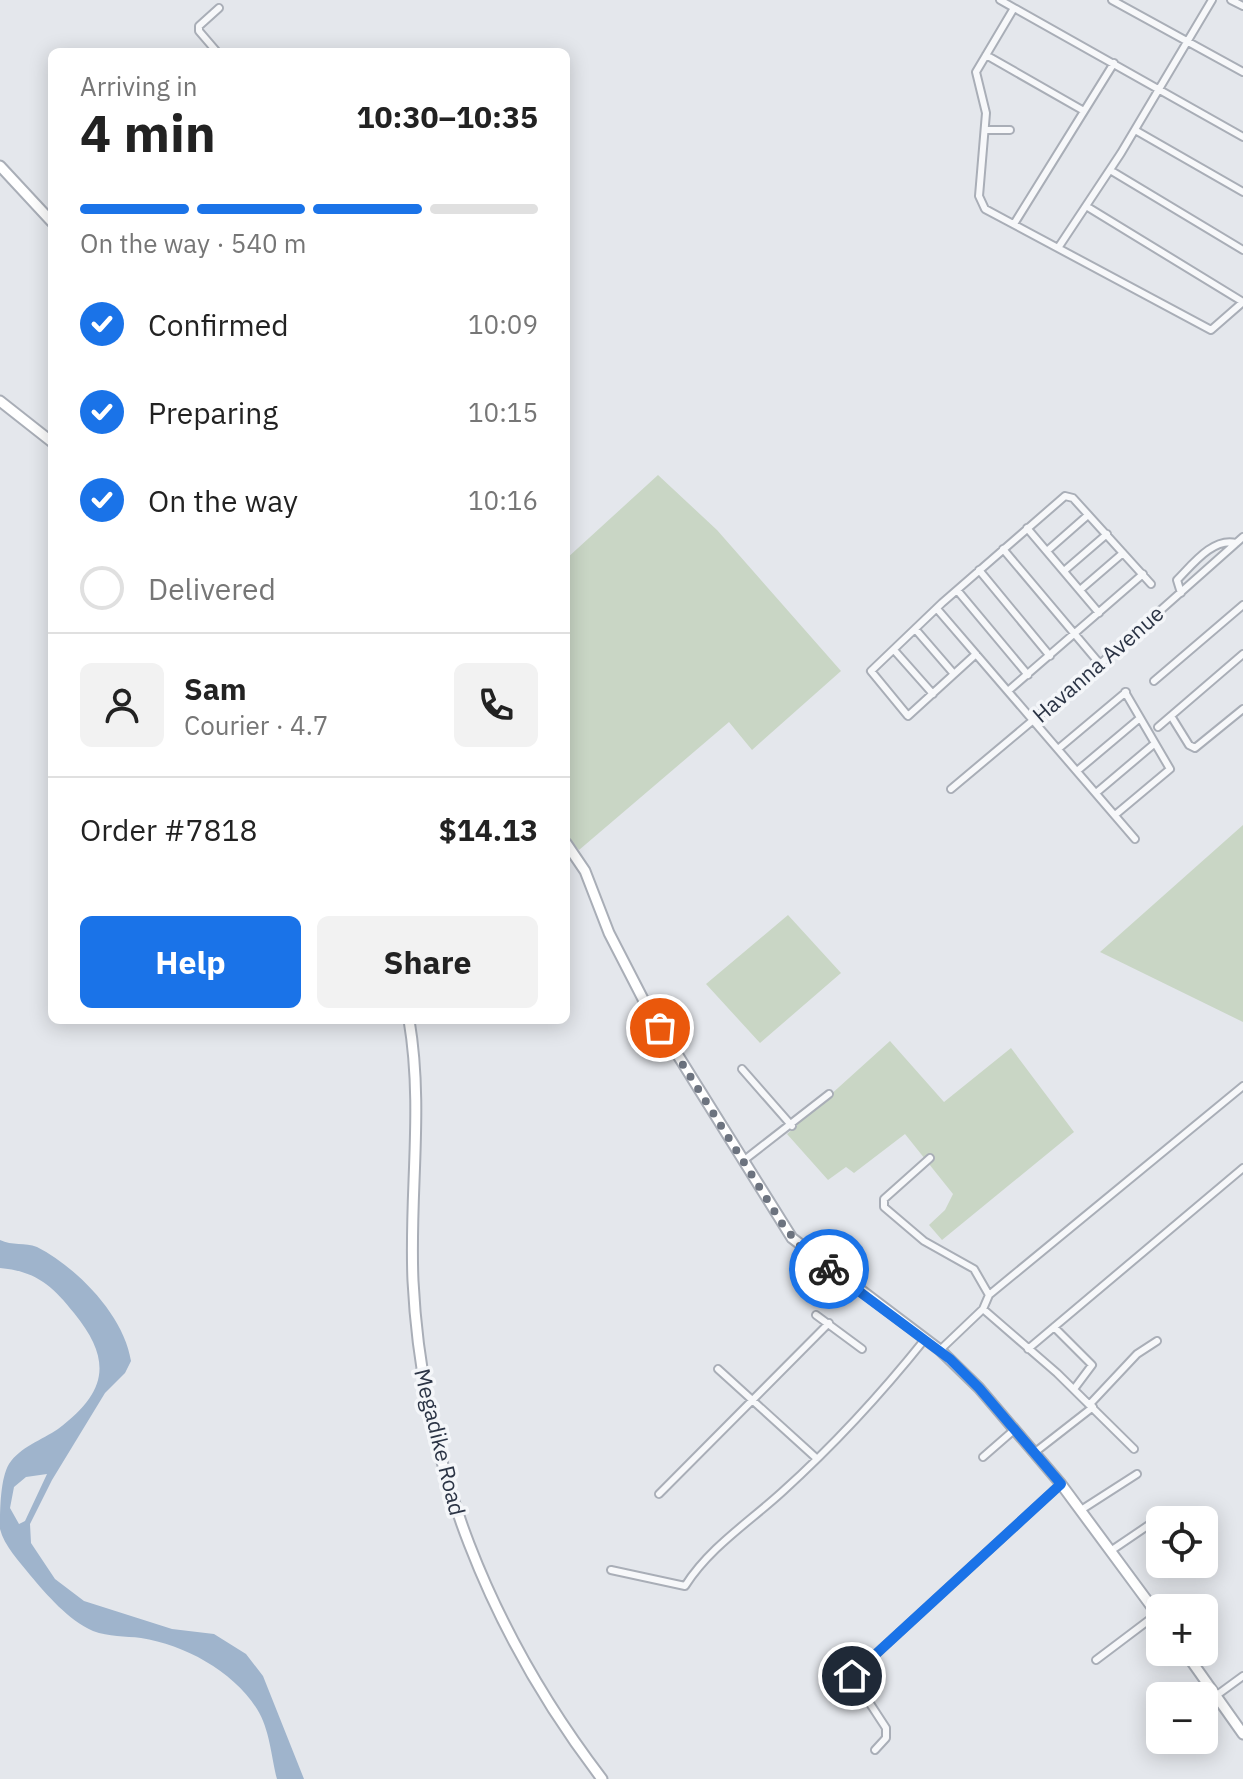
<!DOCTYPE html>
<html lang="en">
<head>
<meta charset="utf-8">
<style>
	:root { --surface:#fff; --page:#f2f2f2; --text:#222; --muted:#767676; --line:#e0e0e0; --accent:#1a73e8 }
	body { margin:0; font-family:"IBM Plex Sans",sans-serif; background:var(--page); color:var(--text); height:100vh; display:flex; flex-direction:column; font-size:30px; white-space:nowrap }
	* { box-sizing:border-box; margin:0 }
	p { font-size:26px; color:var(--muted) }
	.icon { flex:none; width:44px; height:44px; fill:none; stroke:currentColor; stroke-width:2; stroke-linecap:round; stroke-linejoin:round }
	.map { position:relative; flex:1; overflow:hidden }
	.side { position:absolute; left:48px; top:48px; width:522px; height:976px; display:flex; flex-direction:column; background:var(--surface); border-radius:12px; box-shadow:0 4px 20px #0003 }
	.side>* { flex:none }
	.buttons { position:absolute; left:1146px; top:1506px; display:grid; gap:16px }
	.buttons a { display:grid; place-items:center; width:72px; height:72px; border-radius:12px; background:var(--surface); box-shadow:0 4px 20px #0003; font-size:40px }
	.pin { position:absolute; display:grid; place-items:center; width:68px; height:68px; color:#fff; margin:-34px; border:4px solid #fff; border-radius:50%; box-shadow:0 2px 8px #0007 }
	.courier { position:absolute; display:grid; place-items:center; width:80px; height:80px; margin:-40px; border:6px solid #1a73e8; border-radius:50%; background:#fff; color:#222; box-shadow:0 2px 10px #0007 }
	.head em { font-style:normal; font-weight:800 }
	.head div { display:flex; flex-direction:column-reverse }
	.head { display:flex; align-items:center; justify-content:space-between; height:136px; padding:0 32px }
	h1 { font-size:52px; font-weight:800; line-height:60px }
	.bar { display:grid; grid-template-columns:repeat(4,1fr); gap:12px 8px; align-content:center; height:96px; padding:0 32px }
	.bar i { height:10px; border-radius:6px; background:var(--line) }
	.bar .active { background:var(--accent) }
	.bar p { grid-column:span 4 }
	.line { display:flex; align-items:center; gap:20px; padding:0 32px; border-top:2px solid var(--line) }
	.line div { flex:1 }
	.round { display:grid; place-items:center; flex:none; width:84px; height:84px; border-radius:12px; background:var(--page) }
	ol { padding:0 32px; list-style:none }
	li { display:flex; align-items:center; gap:24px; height:88px }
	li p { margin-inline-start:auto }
	li .icon { padding:8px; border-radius:50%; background:var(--accent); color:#fff; stroke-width:4 }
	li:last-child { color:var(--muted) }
	li i { width:44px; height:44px; border:4px solid var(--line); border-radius:50% }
	.action { display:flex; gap:16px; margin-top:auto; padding:16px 32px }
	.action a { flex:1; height:92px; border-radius:12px; background:var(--accent); color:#fff; font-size:32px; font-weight:800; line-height:92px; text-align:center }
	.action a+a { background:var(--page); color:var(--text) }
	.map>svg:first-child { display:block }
	.green { fill:#c9d6c5 }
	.water { fill:#9fb4cc; fill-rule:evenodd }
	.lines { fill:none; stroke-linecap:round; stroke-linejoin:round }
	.street-casing { stroke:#a9aeb7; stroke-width:10 }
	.secondary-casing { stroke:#a9aeb7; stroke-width:13 }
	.street { stroke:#f7f8fa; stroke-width:6 }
	.secondary { stroke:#fff; stroke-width:9 }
	.done { stroke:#6c737f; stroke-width:8; stroke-dasharray:0 14.4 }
	.route { stroke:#1a73e8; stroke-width:10 }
	.labels { text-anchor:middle; stroke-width:7; stroke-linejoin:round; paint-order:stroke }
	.street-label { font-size:22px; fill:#2b3445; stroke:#f4f6f9 }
</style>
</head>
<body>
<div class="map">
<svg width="1243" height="1779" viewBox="0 0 1243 1779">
	<rect width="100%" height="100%" fill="#e4e7ec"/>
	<path class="green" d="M 658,475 L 717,530 L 841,671 L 752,750 L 729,722 L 579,850 L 566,835 L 566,559 Z
		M 1243,825 L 1243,1022 L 1100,952 Z
		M 788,915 L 841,973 L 760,1043 L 706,984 Z
		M 890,1041 L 944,1102 L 1011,1048 L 1074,1132 L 942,1240 L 929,1225 L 945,1210 L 953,1194 L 905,1134 L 854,1173 L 846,1167 L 828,1180 L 787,1134 Z"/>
	<path class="water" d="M 0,1240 C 12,1246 25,1242 37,1247 C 78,1268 124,1316 131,1361 L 125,1373 L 105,1393 L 52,1480 L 30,1524 L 31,1543 L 55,1579 L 84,1601 L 172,1629 L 214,1634 L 246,1654 L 263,1676 L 304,1779 L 277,1779 C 271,1756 270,1730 257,1709 C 233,1671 185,1645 141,1638 C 125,1636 109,1637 93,1631 C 68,1620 47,1595 30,1575 C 20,1562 4,1546 0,1529 C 0,1512 0,1479 9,1464 C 20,1447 42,1440 58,1429 C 107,1392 113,1361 74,1313 C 52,1285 35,1271 0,1268 ZM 47,1474 L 25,1521 L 19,1524 L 10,1508 L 14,1487 L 26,1477 Z"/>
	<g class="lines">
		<defs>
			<path id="street" d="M 1000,0 L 1243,137
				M 1112,0 L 1243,72
				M 1231,0 L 1243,6
				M 1014,8 L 976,72 L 986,113 L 979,196 L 985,209 L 1211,330 L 1243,302 L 1086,206
				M 217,52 L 199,31 L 199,26 L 219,8
				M 986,55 L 1084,111
				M 987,130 L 1010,130
				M 1135,130 L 1243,192
				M 1110,170 L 1243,250
				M 1014,224 L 1114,63
				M 1058,248 L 1121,153 L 1212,0
				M 1027,528 L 1099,613
				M 1003,549 L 1100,664
				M 1047,551 L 1088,515
				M 979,570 L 1050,656
				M 1064,571 L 1107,534
				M 957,590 L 1028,675
				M 1080,590 L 1123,553
				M 1181,593 L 1177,580 C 1192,565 1213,537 1236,543
				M 938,610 L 1135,839
				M 916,630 L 954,674
				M 894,650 L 933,694
				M 976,654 L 908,716 L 871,671 L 942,603 L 1065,496 L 1073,498 L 1151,584
				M 1154,681 L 1243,605
				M 1008,691 L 1143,574
				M 1171,716 L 1189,745 L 1195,748 L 1243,709
				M 1158,727 L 1243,654
				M 1058,749 L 1126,692
				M 1077,771 L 1140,718
				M 951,789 L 1100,664 L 1243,537
				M 1096,793 L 1154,744
				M 1115,815 L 1170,769 L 1125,692
				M 742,1069 L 792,1126
				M 930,1158 L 884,1199 L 884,1207 L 924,1241 L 974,1269 L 989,1295
				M 743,1161 L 829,1094
				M 983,1309 L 1057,1373 L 1134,1449
				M 816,1315 L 862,1349
				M 1054,1327 L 1092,1365 L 1074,1389
				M 1028,1349 L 1243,1168
				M 940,1350 L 983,1309 L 989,1295 L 1243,1086
				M 718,1369 L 815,1457
				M 1090,1404 L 1137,1354 L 1157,1341
				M 1034,1453 L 1093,1407
				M 983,1457 L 1014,1430
				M 659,1494 L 829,1323
				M 1081,1510 L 1137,1474
				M 1112,1550 L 1165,1514
				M 611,1570 L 685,1586 C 710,1547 748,1523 782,1492 C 834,1445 881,1394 925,1339
				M 1096,1660 L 1157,1614
				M 1217,1695 L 1243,1676
				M 875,1750 L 886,1738 L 886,1728 L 852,1676 L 1061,1484"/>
			<path id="secondary" d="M 0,166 L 52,222
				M 0,401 L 52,442
				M 566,843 L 585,871 L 609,933 L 644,1001 L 792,1238 L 940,1350 L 979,1388 L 1061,1484 L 1160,1618
				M 409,1020 C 424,1108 409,1193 413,1281 C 422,1464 491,1634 602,1779
				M 1185,1652 L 1243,1734"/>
		</defs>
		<use href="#street" class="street-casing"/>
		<use href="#secondary" class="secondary-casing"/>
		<use href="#street" class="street"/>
		<use href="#secondary" class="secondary"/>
	</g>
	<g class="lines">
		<path class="done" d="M 660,1028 L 783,1225 L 803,1250 L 829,1269"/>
		<path class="route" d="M 829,1269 L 950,1359 L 979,1388 L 1061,1484 L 852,1676"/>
	</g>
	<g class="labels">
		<g class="street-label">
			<text transform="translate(1098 664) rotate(-41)" y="8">Havanna Avenue</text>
			<text transform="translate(440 1442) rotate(76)" y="8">Megadike Road</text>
		</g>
	</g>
</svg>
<div class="buttons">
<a><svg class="icon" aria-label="locate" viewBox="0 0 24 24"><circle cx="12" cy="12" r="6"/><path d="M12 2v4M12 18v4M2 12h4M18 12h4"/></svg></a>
<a>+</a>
<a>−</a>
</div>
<div class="pin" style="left:660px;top:1028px;background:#ea580c"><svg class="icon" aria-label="bag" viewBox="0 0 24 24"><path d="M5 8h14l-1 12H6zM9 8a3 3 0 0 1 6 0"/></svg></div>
<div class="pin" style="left:852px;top:1676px;background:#1f2937"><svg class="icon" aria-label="home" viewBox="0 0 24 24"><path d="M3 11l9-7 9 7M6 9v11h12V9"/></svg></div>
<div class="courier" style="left:829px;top:1269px"><svg class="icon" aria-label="bike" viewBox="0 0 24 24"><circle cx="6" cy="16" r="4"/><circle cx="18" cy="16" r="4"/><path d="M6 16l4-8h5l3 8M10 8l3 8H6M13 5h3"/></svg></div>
<section class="side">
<div class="head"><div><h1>4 min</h1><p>Arriving in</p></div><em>10:30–10:35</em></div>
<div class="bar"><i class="active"></i><i class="active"></i><i class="active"></i><i></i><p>On the way · 540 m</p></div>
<ol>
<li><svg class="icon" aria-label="check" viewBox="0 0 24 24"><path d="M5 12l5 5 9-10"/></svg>Confirmed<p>10:09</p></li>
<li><svg class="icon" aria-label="check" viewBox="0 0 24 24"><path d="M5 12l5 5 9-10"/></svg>Preparing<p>10:15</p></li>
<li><svg class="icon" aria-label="check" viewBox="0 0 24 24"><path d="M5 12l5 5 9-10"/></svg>On the way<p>10:16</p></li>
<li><i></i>Delivered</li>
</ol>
<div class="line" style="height:144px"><a class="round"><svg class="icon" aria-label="person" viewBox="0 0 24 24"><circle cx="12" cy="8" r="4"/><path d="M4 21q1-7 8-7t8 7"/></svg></a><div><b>Sam</b><p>Courier · 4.7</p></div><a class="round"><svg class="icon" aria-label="phone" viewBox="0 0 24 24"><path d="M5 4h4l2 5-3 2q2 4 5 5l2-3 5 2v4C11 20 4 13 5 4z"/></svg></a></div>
<div class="line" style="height:104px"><div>Order #7818</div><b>$14.13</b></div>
<div class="action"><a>Help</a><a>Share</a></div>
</section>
</div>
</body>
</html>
